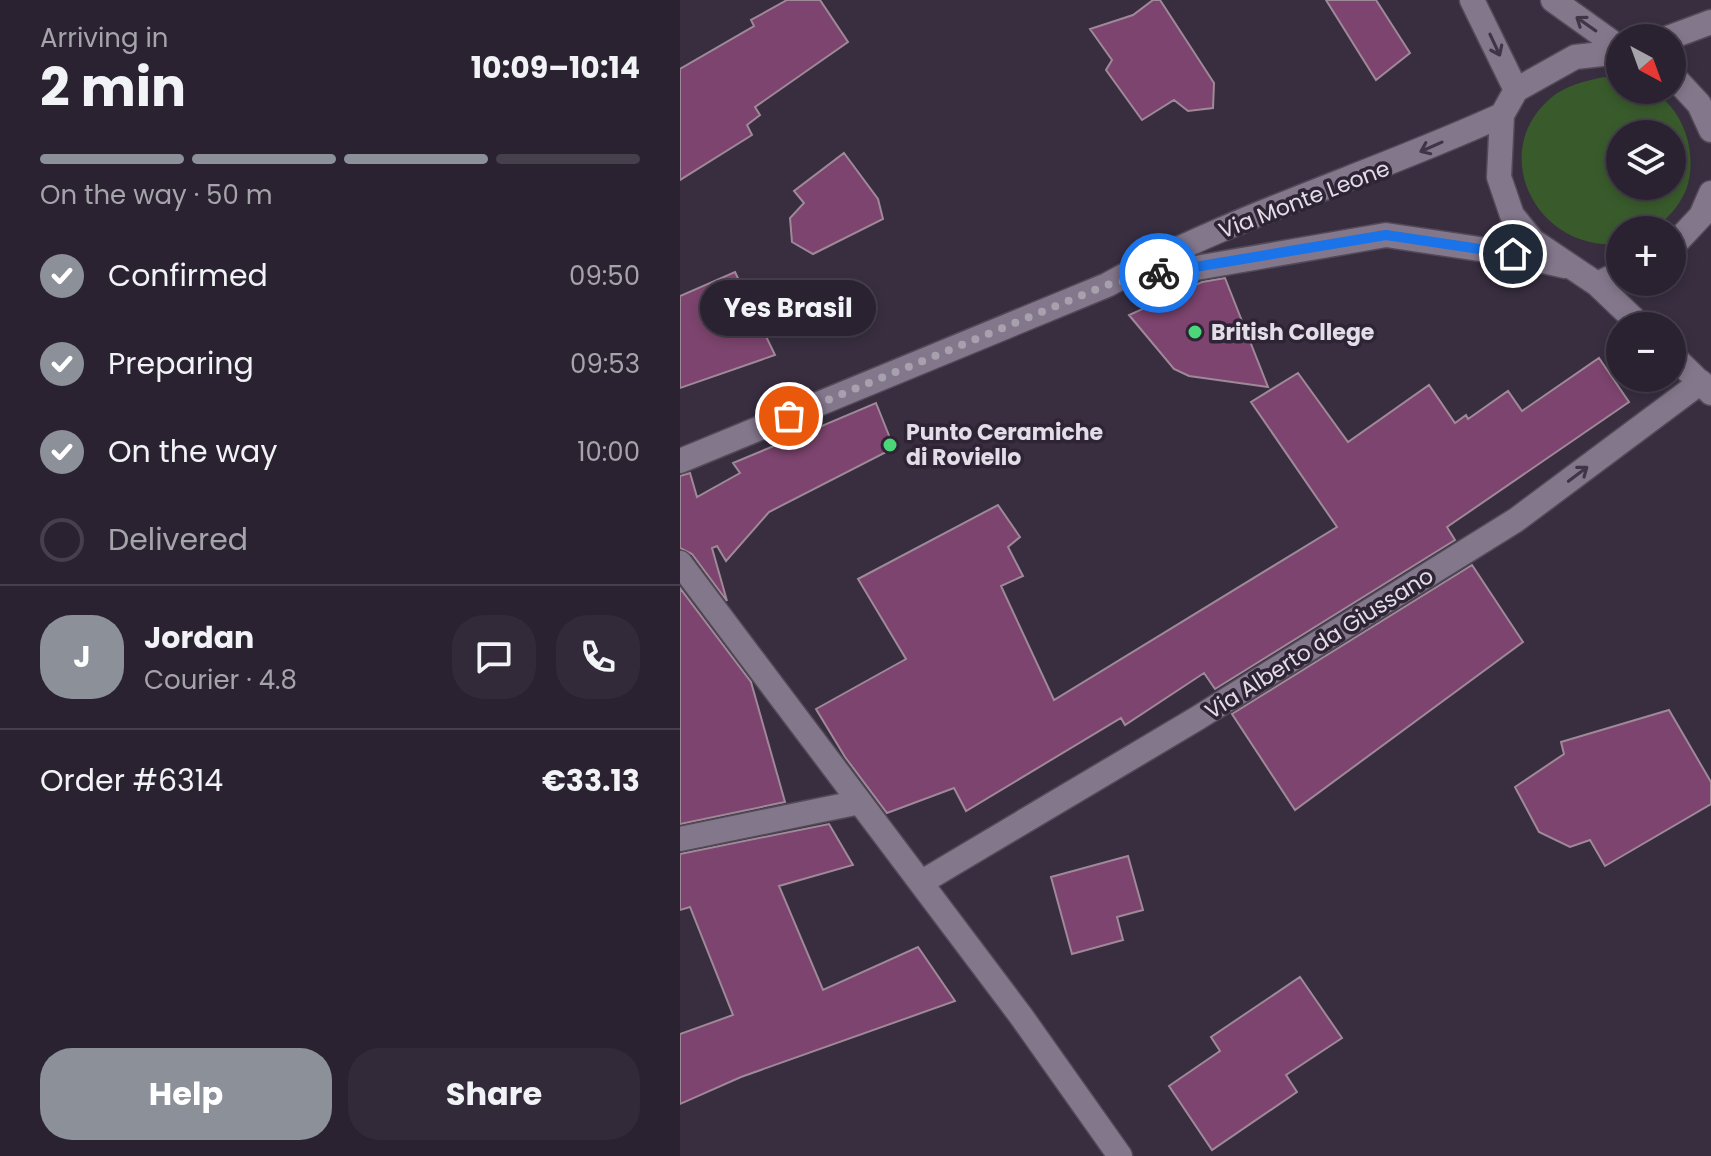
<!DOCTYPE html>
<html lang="en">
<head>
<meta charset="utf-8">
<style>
	:root { --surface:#2a2230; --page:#322a38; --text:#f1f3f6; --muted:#a5a4ab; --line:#463f4c; --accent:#8c9099 }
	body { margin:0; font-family:Poppins,sans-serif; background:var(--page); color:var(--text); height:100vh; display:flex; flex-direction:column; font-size:30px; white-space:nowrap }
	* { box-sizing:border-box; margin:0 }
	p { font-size:26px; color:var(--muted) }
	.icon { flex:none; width:44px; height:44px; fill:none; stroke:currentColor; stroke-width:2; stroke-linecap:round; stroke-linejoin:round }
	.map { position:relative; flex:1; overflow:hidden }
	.sheet { display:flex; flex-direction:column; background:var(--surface); width:680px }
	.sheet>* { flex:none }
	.needle { width:52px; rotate:139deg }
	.buttons { position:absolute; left:926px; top:24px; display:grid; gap:16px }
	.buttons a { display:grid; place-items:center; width:80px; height:80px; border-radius:50%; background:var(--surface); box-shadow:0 4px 12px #0003,0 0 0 2px var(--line); font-size:40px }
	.pin { position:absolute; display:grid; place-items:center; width:68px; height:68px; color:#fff; margin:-34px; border:4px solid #fff; border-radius:50%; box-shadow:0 2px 8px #0007 }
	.courier { position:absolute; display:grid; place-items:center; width:80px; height:80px; margin:-40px; border:6px solid #1a73e8; border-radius:50%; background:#fff; color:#222; box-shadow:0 2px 10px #0007 }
	.bubble { position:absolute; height:56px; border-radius:28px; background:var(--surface); box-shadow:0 4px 12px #0003,0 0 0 2px var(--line); font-size:26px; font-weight:700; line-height:56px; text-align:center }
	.head em { font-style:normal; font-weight:700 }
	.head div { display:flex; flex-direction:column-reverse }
	.head { display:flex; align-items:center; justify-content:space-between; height:136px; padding:0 40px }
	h1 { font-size:52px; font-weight:700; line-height:60px }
	.bar { display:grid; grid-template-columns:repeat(4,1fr); gap:12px 8px; align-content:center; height:96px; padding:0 40px }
	.bar i { height:10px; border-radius:6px; background:var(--line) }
	.bar .active { background:var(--accent) }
	.bar p { grid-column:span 4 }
	.line { display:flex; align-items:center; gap:20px; padding:0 40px; border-top:2px solid var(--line) }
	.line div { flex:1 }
	.round { display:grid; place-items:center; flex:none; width:84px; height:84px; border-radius:32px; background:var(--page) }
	ol { padding:0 40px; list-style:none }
	li { display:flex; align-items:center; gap:24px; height:88px }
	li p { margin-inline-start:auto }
	li .icon { padding:8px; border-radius:50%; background:var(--accent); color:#fff; stroke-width:4 }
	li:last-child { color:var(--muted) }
	li i { width:44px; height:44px; border:4px solid var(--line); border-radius:50% }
	.action { display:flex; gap:16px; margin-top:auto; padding:16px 40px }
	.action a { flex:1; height:92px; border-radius:32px; background:var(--accent); color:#fff; font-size:32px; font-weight:700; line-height:92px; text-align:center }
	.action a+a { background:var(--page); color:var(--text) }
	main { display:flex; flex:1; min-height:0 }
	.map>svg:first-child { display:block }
	.green { fill:#395b2c; fill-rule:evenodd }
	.building { fill:#7c446e; stroke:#9f8998; stroke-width:2 }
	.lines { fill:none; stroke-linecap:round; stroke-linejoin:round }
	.minor-casing { stroke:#534a58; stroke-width:27 }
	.tertiary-casing { stroke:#534a58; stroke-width:27 }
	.minor { stroke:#83778c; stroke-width:24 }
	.tertiary { stroke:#83778c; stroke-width:24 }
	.oneway { stroke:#3f3546 }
	.done { stroke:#a7a0ad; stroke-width:8; stroke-dasharray:0 14.4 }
	.route { stroke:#1a73e8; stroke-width:10 }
	.poi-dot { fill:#4bd677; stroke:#2e2435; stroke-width:3 }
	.labels { text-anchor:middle; stroke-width:7; stroke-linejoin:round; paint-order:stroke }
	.street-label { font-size:22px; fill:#e3dde8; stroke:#2e2435 }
	.poi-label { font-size:22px; font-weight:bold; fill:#e3dde8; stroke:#2e2435; text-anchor:start }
</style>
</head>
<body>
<main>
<section class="sheet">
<div class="head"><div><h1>2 min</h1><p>Arriving in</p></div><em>10:09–10:14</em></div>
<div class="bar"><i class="active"></i><i class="active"></i><i class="active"></i><i></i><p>On the way · 50 m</p></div>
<ol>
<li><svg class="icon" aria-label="check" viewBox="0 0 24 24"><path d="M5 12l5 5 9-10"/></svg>Confirmed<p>09:50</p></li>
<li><svg class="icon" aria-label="check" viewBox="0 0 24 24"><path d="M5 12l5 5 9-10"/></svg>Preparing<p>09:53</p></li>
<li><svg class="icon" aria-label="check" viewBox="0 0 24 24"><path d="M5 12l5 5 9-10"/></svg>On the way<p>10:00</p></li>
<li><i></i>Delivered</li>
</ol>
<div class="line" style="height:144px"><b class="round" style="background:var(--accent);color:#fff">J</b><div><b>Jordan</b><p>Courier · 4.8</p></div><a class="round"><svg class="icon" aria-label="chat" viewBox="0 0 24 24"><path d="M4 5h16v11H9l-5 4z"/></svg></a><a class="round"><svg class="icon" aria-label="phone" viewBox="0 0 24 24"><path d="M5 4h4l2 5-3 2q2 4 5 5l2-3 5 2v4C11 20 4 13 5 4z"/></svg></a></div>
<div class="line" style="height:104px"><div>Order #6314</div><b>€33.13</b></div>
<div class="action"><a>Help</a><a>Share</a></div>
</section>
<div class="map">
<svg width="1031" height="1156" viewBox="0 0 1031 1156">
	<rect width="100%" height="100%" fill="#382e40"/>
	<path class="green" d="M 924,77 L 940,79 L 940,90 L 970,90 C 1004,107 1019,155 1006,190 C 999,207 987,218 974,230 L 940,230 L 940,244 C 856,252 806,151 872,97 C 887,85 905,81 924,77 ZM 940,134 L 992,134 L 992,186 L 940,186 Z"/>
	<path class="building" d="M 107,0 L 140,0 L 168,42 L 75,107 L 80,115 L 67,125 L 72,135 L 0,180 L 0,69 L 74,26 L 71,20 Z
		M 473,0 L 480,0 L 534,83 L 533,108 L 508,111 L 494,100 L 462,120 L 426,70 L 432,60 L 410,29 L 453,15 Z
		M 646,0 L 696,0 L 730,53 L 696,80 Z
		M 164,153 L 198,199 L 203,219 L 133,254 L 112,242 L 110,218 L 124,203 L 114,191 Z
		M 55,272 L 95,355 L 0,388 L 0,296 Z
		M 545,278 L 588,387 L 509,376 L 494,369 L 449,315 L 522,282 Z
		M 919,358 L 949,402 L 767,527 L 775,540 L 535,689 L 524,673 L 445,725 L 441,718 L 286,811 L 274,788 L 207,813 L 165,757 L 136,709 L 226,659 L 178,579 L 318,505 L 340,537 L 328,547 L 343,576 L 321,586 L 374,700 L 657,527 L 571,402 L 618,373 L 668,442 L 749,385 L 775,423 L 786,415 L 788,419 L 828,391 L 842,411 Z
		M 196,403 L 214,448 L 89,512 L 46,561 L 37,546 L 32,548 L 47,601 L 12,554 L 0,548 L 0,476 L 10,473 L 17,497 L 60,473 L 53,463 L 130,431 L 133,435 L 132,430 Z
		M 792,565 L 843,642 L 615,810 L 552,714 Z
		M 0,588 L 71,682 L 105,802 L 0,824 Z
		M 989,710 L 1031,782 L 1031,804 L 925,866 L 910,840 L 890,847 L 859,832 L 835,787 L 884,754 L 881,742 Z
		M 149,824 L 173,865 L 99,886 L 143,990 L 238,947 L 275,1001 L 61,1077 L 0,1104 L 0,1034 L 53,1015 L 10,907 L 0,910 L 0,854 Z
		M 448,856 L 463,910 L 437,917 L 443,940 L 392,954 L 371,877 Z
		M 620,977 L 662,1038 L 606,1075 L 617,1092 L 532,1150 L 489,1086 L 540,1051 L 531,1037 Z"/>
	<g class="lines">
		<defs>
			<path id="minor" d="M 0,563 L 341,1016 L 440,1156
				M 0,839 L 180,802
				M 242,882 L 516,719 L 836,520 L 1021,382"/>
			<path id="tertiary" d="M 792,0 L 836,90
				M 873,0 L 940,48
				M 988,38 L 1031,22
				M 940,52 L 895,57 L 836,90 L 822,115 L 819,177 L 832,215 L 853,241 L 917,284 L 961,326
				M 992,75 L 1019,104 L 1031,130
				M 992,247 L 1021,216 L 1031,193
				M 453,279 L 706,235 L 833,254 L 885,266
				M 917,284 L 940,273
				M 992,355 L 1031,393
				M 0,461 L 427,285 C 549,217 693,174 822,115"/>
		</defs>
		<use href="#minor" class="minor-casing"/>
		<use href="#tertiary" class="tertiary-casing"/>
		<use href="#minor" class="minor"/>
		<use href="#tertiary" class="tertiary"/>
	</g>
	<defs><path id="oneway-shaft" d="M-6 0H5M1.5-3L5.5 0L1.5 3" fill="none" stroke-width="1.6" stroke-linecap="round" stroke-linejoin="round" transform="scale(2)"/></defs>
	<g class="oneway">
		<use href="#oneway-shaft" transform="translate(906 24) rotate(-145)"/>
		<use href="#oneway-shaft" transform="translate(815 45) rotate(65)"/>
		<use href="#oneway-shaft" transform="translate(751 147) rotate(156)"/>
		<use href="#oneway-shaft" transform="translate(898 474) rotate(-37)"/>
	</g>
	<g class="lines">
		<path class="done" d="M 109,416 L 427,285 L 479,273"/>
		<path class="route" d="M 479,273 L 706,235 L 833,254"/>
	</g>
	<g class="poi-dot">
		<circle cx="515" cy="332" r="8"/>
		<circle cx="210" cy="445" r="8"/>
	</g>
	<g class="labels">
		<g class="street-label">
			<text transform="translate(624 199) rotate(-21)" y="8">Via Monte Leone</text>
			<text transform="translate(639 643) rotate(-32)" y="8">Via Alberto da Giussano</text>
		</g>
		<g class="poi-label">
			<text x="531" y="340">British College</text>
			<text x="226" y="440">Punto Ceramiche<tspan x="226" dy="25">di Roviello</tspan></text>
		</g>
	</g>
</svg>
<div class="buttons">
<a><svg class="needle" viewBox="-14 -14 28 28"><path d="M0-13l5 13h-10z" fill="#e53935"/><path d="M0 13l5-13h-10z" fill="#a5a4ab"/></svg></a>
<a><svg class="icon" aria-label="layers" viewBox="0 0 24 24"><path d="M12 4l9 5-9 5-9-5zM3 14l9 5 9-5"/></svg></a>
<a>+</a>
<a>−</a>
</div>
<div class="pin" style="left:109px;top:416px;background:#ea580c"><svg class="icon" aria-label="bag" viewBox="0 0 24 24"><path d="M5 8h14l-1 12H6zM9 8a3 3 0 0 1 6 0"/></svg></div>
<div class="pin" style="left:833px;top:254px;background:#1f2937"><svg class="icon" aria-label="home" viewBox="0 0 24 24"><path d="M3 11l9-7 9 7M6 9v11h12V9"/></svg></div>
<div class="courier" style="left:479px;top:273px"><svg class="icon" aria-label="bike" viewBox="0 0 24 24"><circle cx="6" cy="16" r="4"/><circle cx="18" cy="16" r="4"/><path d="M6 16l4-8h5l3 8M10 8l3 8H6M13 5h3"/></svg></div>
<div class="bubble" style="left:20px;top:280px;width:176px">Yes Brasil</div>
</div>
</main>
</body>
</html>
